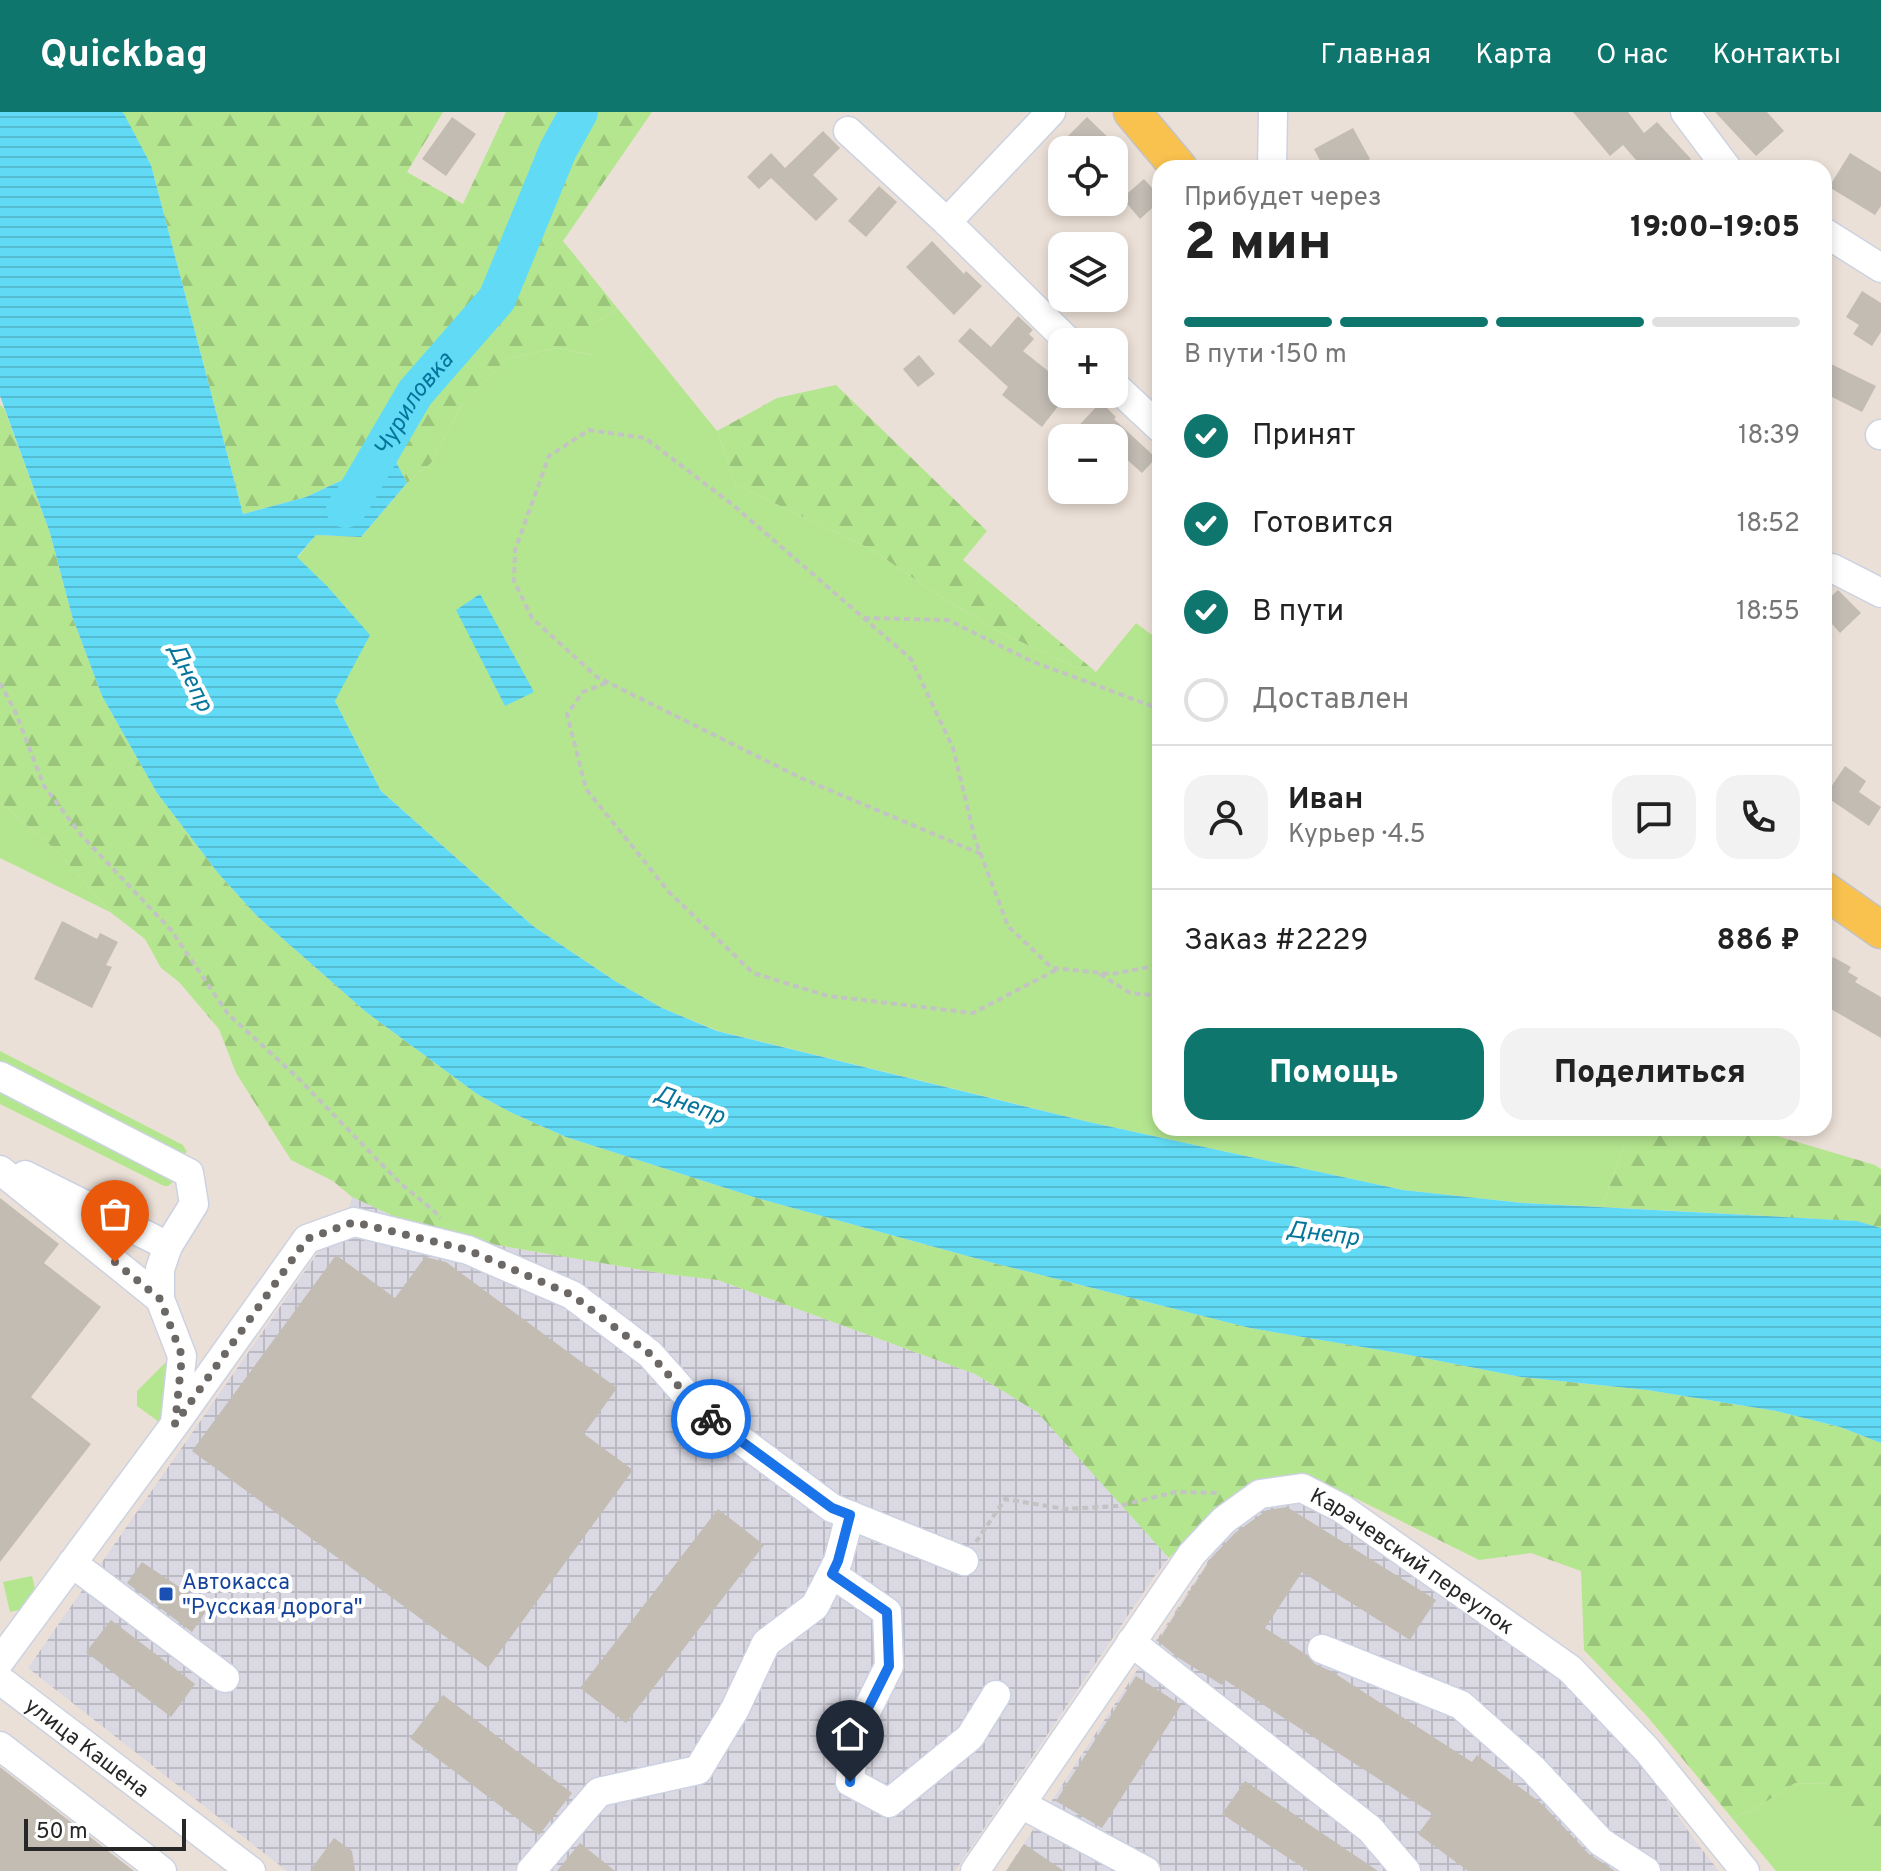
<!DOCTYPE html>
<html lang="ru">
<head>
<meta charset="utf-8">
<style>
	:root { --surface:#fff; --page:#f2f2f2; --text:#222; --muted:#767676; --line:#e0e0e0; --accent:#0f766e }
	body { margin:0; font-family:Overpass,sans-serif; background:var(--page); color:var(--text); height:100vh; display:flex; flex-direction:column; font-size:30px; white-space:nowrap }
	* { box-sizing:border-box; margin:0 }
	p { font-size:26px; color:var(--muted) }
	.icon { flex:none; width:44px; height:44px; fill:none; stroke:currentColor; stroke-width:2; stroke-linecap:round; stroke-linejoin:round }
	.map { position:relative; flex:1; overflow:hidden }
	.details { position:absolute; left:1152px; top:48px; width:680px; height:976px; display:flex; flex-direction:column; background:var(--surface); border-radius:24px; box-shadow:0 4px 12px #0003 }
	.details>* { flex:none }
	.tools { position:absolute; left:1048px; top:24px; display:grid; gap:16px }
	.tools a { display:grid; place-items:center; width:80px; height:80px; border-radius:16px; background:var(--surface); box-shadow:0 4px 12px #0003; font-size:40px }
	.scale { position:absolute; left:24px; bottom:20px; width:162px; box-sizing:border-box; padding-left:8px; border:4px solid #272727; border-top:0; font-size:22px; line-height:28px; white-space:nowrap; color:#272727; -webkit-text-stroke:6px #fff; paint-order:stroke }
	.pin { position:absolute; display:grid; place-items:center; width:68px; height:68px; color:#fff; margin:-82px -34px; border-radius:50% 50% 50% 0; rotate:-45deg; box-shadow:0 0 8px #0007 }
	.pin .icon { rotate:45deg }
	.courier { position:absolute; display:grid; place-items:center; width:80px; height:80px; margin:-40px; border:6px solid #1a73e8; border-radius:50%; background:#fff; color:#222; box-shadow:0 2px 10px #0007 }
	.overview em { font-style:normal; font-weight:800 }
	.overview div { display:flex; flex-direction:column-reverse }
	.overview { display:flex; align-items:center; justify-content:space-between; height:136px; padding:0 32px }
	h1 { font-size:52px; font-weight:800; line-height:60px }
	.bar { display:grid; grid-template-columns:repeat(4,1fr); gap:12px 8px; align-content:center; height:96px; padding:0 32px }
	.bar i { height:10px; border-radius:6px; background:var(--line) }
	.bar .current { background:var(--accent) }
	.bar p { grid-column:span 4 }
	.line { display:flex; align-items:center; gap:20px; padding:0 32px; border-top:2px solid var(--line) }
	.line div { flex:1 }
	.round { display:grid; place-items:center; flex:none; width:84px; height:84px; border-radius:24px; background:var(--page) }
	ol { padding:0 32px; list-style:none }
	li { display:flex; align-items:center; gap:24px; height:88px }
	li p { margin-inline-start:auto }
	li .icon { padding:8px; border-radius:50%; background:var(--accent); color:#fff; stroke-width:4 }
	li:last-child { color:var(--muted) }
	li i { width:44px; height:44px; border:4px solid var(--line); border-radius:50% }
	.action { display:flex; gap:16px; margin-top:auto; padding:16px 32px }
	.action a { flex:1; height:92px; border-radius:24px; background:var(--accent); color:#fff; font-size:32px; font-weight:800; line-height:92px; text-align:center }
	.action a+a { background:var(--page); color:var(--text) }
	header { display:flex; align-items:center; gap:48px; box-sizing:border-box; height:112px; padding:0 40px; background:var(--accent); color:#fff }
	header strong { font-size:38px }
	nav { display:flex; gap:44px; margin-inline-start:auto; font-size:28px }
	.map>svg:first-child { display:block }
	.industrial { fill:url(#industrial-grid) }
	.grass { fill:#b4e68f }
	.forest { fill:url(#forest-firs) }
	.water { fill:url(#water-rules) }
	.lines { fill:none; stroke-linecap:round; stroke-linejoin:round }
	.river { stroke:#61dbf5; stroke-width:38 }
	.building { fill:#c2bcb3 }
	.minor-casing { stroke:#ccd2e2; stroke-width:31 }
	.major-casing { stroke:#c3c3c3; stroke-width:39 }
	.path { stroke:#c3c3c3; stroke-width:4; stroke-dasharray:6 4; stroke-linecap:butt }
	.minor { stroke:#fff; stroke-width:28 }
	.major { stroke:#f9c24e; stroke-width:36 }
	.done { stroke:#6c6865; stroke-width:8; stroke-dasharray:0 14.4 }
	.route { stroke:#1a73e8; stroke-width:10 }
	.transit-dot { fill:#1a4fb4; stroke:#fff; stroke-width:3 }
	.labels { text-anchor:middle; stroke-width:8; stroke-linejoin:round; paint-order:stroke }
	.street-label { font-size:22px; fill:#272727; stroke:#fff }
	.transit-label { font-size:22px; fill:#164399; stroke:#fff; text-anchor:start }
	.water-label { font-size:24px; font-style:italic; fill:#05759c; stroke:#fff }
</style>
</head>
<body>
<header>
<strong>Quickbag</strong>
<nav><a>Главная</a><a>Карта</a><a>О нас</a><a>Контакты</a></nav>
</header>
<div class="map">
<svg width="1881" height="1759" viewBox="0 0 1881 1759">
	<defs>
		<pattern id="industrial-grid" width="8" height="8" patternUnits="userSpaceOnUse" patternTransform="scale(2)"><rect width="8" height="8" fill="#dad8e2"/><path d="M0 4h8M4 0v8" fill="none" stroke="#bbb9c2"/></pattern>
		<pattern id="forest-firs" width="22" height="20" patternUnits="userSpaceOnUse" patternTransform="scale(2)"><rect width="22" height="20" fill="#b4e68f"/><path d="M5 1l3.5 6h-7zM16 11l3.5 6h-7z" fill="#9bc57b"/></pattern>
		<pattern id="water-rules" width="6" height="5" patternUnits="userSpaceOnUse" patternTransform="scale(2)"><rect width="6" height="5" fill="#61dbf5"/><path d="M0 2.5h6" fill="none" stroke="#54bcd2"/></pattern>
	</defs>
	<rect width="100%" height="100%" fill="#ebe0d7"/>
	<path class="industrial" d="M 352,1085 L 433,1122 L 666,1162 L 718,1168 L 975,1262 L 1037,1300 L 1143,1416 L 1169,1446 L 1156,1462 L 955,1759 L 287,1759 L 28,1556 L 349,1096 Z
		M 1299,1386 L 1559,1547 L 1593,1582 L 1696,1730 L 1719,1759 L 1006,1759 L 1238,1403 Z"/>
	<path class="grass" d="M 618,197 L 717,319 L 736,373 L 871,437 L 929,477 L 994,517 L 1072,554 L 1096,560 L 1136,511 L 1160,529 L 1160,1016 L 1631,1016 L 1602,1095 L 1523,1091 L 1403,1078 L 1089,1010 L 718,919 L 662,896 L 615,869 L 533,814 L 381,679 L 335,589 L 297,446 L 316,423 L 361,425 L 407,371 L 431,351 L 460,296 L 506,247 L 558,236 L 592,243 L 593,212 Z
		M 0,690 L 58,740 L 110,800 L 0,746 Z
		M 0,939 L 183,1033 L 187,1040 L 183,1043 L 0,953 Z
		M 0,979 L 172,1067 L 172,1071 L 168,1074 L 164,1074 L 0,992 Z
		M 169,1247 L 166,1315 L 137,1294 L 137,1279 Z
		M 32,1464 L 39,1493 L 10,1500 L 3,1470 Z
		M 1795,1671 L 1828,1672 L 1869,1725 L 1881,1722 L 1881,1759 L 1776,1759 L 1732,1706 L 1756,1696 Z"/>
	<path class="forest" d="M 122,0 L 443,0 L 407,60 L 463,92 L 506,0 L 652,0 L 563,129 L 618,197 L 593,212 L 593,243 L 558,236 L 506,247 L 460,296 L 431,351 L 407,371 L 394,347 L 368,356 L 306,385 L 243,402 L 151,53 Z
		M 836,273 L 987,419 L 963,448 L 1096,560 L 1072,554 L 994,517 L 929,477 L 871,437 L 736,373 L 717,319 L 777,286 Z
		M 0,293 L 4,296 L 50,421 L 72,504 L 102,584 L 157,681 L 218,761 L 257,804 L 366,900 L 477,982 L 510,1000 L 566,1025 L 760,1087 L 982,1148 L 1250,1216 L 1404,1242 L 1521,1265 L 1647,1278 L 1776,1299 L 1840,1315 L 1881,1331 L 1881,1722 L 1869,1726 L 1828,1672 L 1795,1671 L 1756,1696 L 1732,1706 L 1646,1603 L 1584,1538 L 1581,1459 L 1531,1441 L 1479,1448 L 1317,1367 L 1282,1366 L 1220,1398 L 1169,1446 L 1037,1300 L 975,1262 L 718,1168 L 666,1162 L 433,1122 L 352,1085 L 333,1069 L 291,1048 L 236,961 L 219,917 L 179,870 L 161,856 L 145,827 L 110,800 L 58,740 L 0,690 Z
		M 1631,1016 L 1771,1016 L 1777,1024 L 1875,1053 L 1881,1057 L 1881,1116 L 1856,1109 L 1602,1095 Z"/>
	<path class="water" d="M 0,0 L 122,0 L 124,2 L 151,53 L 243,402 L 306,385 L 368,356 L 394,346 L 407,371 L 361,425 L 316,423 L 297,445 L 327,474 L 370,523 L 335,589 L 381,679 L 533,814 L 615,869 L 662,896 L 717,919 L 1089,1010 L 1403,1078 L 1523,1091 L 1857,1109 L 1881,1116 L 1881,1331 L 1840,1315 L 1776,1299 L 1647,1278 L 1521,1265 L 1404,1242 L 1250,1216 L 982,1148 L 760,1087 L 566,1025 L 510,1000 L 477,982 L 366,900 L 257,804 L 218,761 L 157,681 L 102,584 L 72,504 L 50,421 L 0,284 Z
		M 480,482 L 534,580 L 505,594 L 456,498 Z"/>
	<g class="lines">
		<path class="river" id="s1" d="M 345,397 L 349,394 L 415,281 L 497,187 L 558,38 L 579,0"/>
	</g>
	<path class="building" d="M 1573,0 L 1628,0 L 1644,21 L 1657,10 L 1691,47 L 1681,56 L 1643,56 L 1623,33 L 1610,44 Z
		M 1715,0 L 1767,0 L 1784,19 L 1756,44 Z
		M 452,5 L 476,22 L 446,64 L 422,47 Z
		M 1087,5 L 1121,38 L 1077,38 L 1066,26 Z
		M 1353,16 L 1370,47 L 1354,56 L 1324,56 L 1314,37 Z
		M 823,19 L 840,36 L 813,63 L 838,87 L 816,109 L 771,66 L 759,77 L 747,65 L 771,41 L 785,56 Z
		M 1850,41 L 1881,60 L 1881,94 L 1875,103 L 1829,75 Z
		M 1144,67 L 1160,85 L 1160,89 L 1140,107 L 1122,86 Z
		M 879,74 L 897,90 L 866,125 L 848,109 Z
		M 932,129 L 964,162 L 966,159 L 982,174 L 954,203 L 906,155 Z
		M 1862,179 L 1881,191 L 1881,220 L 1872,234 L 1853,222 L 1859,213 L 1846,205 Z
		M 1018,204 L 1033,218 L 1029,222 L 1034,227 L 1023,239 L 1062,270 L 1062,289 L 1042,315 L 1002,283 L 1008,275 L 958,229 L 970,216 L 991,235 Z
		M 919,243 L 935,262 L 918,275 L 903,257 Z
		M 1829,251 L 1876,274 L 1862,300 L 1824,281 L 1824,262 Z
		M 1101,290 L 1116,305 L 1114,307 L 1156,346 L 1142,361 L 1114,336 L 1114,326 L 1067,326 Z
		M 1838,478 L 1861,501 L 1840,521 L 1832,512 L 1824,519 L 1824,491 Z
		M 1845,654 L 1866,669 L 1859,680 L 1881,695 L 1869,714 L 1825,684 Z
		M 62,809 L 97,827 L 100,821 L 118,830 L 106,853 L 112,855 L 92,896 L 34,867 Z
		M 1833,845 L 1851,855 L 1848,860 L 1858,866 L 1855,870 L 1881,885 L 1881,926 L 1824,893 L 1824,848 L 1830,851 Z
		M 0,1086 L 59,1132 L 44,1151 L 101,1195 L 31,1285 L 91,1332 L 0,1450 Z
		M 336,1143 L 395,1186 L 425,1145 L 446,1150 L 617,1276 L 584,1322 L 633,1358 L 488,1556 L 192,1339 Z
		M 1287,1395 L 1436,1488 L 1410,1528 L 1302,1460 L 1265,1516 L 1307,1543 L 1315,1552 L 1331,1559 L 1472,1650 L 1477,1643 L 1542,1692 L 1589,1742 L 1615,1759 L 1468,1759 L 1418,1722 L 1433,1702 L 1225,1568 L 1222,1573 L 1177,1545 L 1158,1529 L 1212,1445 L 1235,1421 L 1267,1398 Z
		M 718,1397 L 764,1433 L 626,1611 L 580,1576 Z
		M 142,1450 L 209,1495 L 192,1520 L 127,1471 Z
		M 111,1508 L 195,1572 L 171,1605 L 86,1540 Z
		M 1136,1564 L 1181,1593 L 1102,1716 L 1056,1689 Z
		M 443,1583 L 572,1681 L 539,1723 L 410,1626 Z
		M 0,1655 L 134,1759 L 0,1759 Z
		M 1245,1669 L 1378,1759 L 1308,1759 L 1222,1702 Z
		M 334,1726 L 352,1739 L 355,1759 L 310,1759 Z
		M 580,1731 L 615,1759 L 557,1759 Z
		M 1024,1732 L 1064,1759 L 1006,1759 Z"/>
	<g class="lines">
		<defs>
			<g id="minor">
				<path d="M 1685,0 L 1727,56"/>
				<path d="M 848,19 L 947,110 L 1069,230"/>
				<path d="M 1272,56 L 1273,0"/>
				<path d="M 947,110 L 1051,0"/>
				<path d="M 1824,120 L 1881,156"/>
				<path d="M 1114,273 L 1160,316"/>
				<path d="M 1880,323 L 1881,322"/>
				<path d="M 1832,456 L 1881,481"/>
				<path d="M 0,964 L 189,1061 L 194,1092 L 168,1134 L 160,1157 L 160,1187 L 182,1244 L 175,1311"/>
				<path d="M 0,1058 L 160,1187"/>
				<path d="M 25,1063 L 168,1134"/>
				<path d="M 72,1451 L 225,1566"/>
				<path d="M 832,1462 L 887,1500 L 889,1554 L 854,1624 L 850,1670 L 889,1691 L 970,1625 L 996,1583"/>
				<path d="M 1131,1530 L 1370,1717 L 1406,1759"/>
				<path d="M 1322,1537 L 1461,1593 L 1533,1657 L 1601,1730 L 1646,1759"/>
				<path d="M 0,1549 L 175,1312 L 307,1127 L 354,1110 L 468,1138 L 572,1183 L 650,1242 L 699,1297 L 832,1396 L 964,1449"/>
				<path id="s2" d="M 0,1568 L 251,1759"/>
				<path d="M 0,1634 L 162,1759"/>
				<path d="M 1021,1692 L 1146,1759"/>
				<path d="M 531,1759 L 599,1680 L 698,1658 L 735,1597 L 766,1531 L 815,1494 L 838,1449 L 850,1403"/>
				<path id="s3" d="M 975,1759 L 1192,1442 L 1224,1408 L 1260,1382 L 1302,1376 L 1341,1396 L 1570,1557 L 1647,1638 L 1745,1759"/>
			</g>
			<path id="major" d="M 1132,0 L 1179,56
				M 1824,778 L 1881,818"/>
		</defs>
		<use href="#minor" class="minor-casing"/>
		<use href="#major" class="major-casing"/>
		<path class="path" d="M 1824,161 L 1830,150
			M 864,506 L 948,508 L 1031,549 L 1160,597
			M 0,571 L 15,599 L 44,674 L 82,724 L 171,818 L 228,902 L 297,965 L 401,1072 L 433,1098 L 441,1106
			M 606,571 L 583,580 L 567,602 L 586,677 L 669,780 L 753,861 L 828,884 L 973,901 L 1056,858
			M 981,742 L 801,666 L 597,565 L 532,506 L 514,469 L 515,438 L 549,344 L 589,318 L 645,326 L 733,393 L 911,547 L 953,636 L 975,727 L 1008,814 L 1052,856 L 1112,862 L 1160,853
			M 1100,862 L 1130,881 L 1160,884
			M 976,1430 L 1005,1387 L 1065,1397 L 1118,1394 L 1176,1380 L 1217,1381"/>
		<use href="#minor" class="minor"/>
		<use href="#major" class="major"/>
	</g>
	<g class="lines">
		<path class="done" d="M 115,1150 L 160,1187 L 182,1244 L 175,1312 L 307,1127 L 354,1110 L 468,1138 L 572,1183 L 650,1242 L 699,1297 L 711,1307"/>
		<path class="route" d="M 711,1307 L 832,1396 L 850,1403 L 838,1449 L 832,1462 L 887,1500 L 889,1554 L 854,1624 L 850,1670"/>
	</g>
	<rect class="transit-dot" x="158" y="1474" width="16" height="16" rx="4"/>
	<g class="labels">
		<g class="street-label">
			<text dy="8" stroke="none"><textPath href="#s3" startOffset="650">Карачевский переулок</textPath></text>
			<text dy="8" stroke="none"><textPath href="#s2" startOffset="110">улица Кашена</textPath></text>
		</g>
		<g class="transit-label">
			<text x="182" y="1477">Автокасса<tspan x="182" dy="25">"Русская дорога"</tspan></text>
		</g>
		<g class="water-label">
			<text dy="8" stroke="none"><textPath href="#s1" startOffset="126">Чуриловка</textPath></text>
			<text transform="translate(191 565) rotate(64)" y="8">Днепр</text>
			<text transform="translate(690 992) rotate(20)" y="8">Днепр</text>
			<text transform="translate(1323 1121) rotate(7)" y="8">Днепр</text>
		</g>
	</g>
</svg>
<div class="tools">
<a><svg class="icon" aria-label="locate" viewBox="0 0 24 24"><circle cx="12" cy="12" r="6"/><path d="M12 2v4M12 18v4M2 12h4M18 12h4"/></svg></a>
<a><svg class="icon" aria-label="layers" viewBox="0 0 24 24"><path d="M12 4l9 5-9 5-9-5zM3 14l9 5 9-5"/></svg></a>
<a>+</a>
<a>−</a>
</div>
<div class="scale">50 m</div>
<div class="pin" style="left:115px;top:1150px;background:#ea580c"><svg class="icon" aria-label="bag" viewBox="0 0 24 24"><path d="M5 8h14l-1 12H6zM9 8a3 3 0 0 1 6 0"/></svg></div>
<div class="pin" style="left:850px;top:1670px;background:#1f2937"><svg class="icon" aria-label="home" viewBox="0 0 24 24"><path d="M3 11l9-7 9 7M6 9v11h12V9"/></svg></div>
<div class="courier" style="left:711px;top:1307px"><svg class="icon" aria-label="bike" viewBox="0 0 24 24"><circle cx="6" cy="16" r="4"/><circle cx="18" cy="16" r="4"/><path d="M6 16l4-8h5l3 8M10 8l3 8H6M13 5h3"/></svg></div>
<section class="details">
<div class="overview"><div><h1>2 мин</h1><p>Прибудет через</p></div><em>19:00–19:05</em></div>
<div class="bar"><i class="current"></i><i class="current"></i><i class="current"></i><i></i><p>В пути · 150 m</p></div>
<ol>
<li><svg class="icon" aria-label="check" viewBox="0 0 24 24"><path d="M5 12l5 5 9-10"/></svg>Принят<p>18:39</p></li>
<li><svg class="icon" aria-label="check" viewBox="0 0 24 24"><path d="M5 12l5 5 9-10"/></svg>Готовится<p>18:52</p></li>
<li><svg class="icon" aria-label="check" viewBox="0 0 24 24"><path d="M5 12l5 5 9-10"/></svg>В пути<p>18:55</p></li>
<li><i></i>Доставлен</li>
</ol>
<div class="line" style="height:144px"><a class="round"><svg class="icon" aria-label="person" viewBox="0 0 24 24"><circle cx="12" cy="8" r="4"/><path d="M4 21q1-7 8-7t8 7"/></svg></a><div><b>Иван</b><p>Курьер · 4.5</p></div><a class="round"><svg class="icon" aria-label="chat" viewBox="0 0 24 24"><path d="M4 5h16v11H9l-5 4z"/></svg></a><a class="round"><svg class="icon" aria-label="phone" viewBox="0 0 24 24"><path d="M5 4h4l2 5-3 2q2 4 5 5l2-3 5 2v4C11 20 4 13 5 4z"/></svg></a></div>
<div class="line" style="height:104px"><div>Заказ #2229</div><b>886 ₽</b></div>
<div class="action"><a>Помощь</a><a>Поделиться</a></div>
</section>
</div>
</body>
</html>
